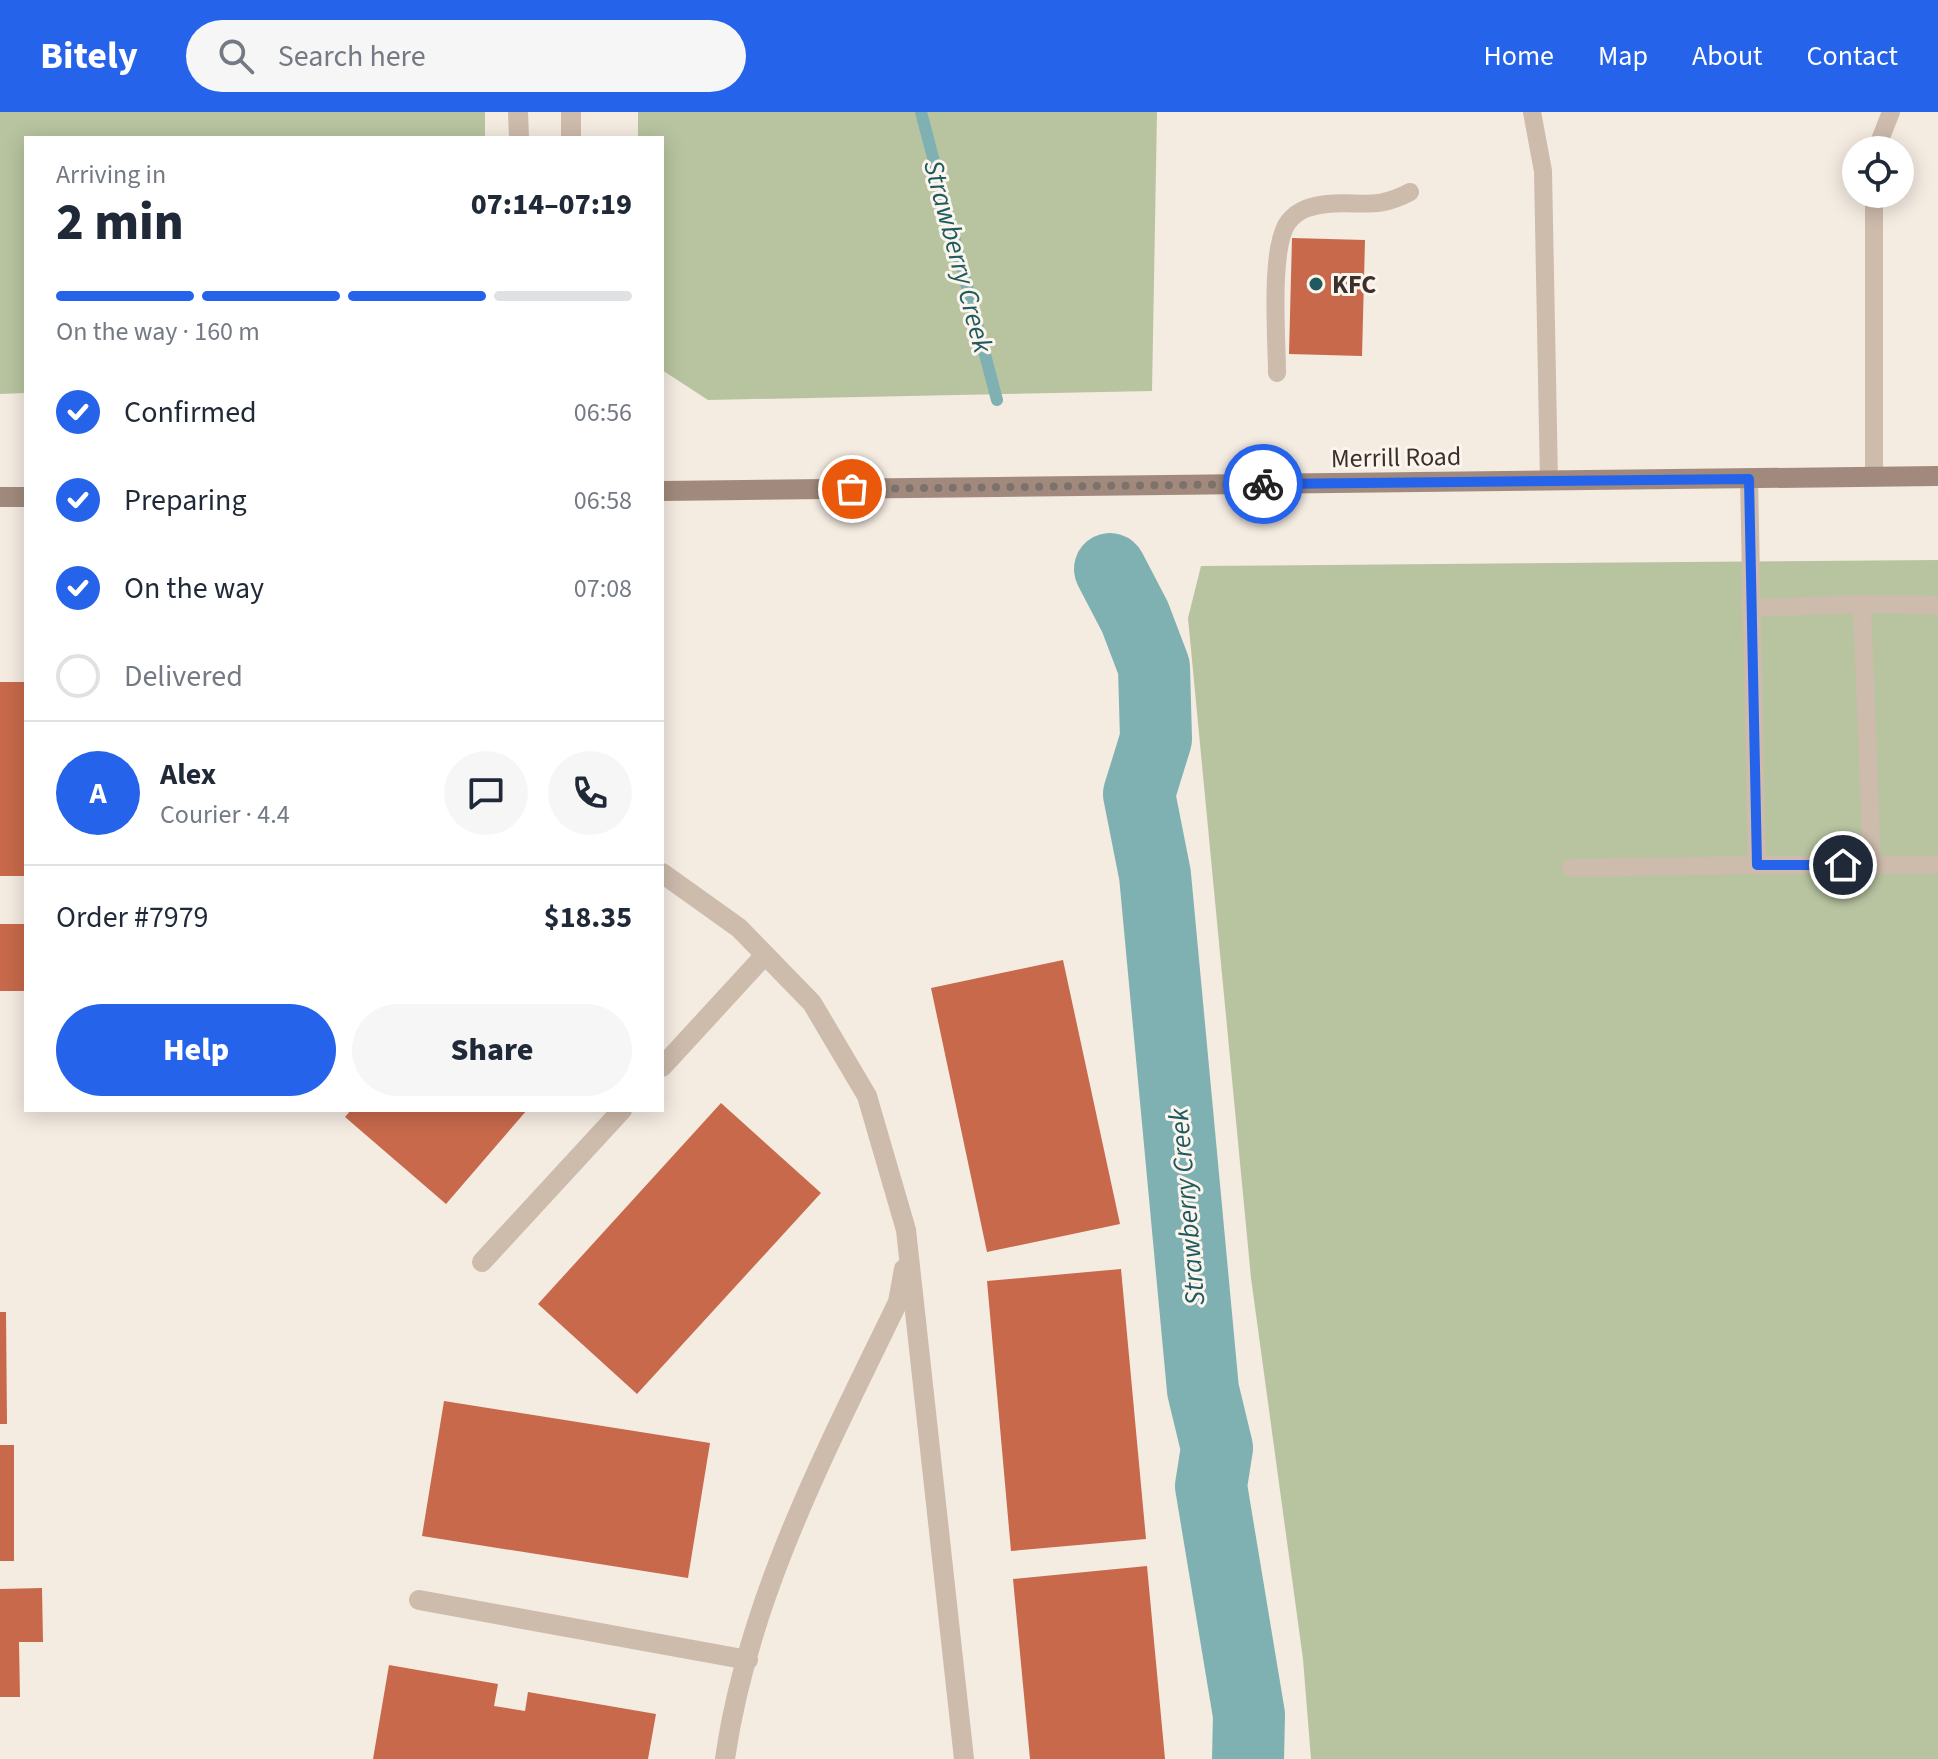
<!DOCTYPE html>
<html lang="en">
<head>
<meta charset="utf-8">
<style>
	:root { --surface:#fff; --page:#f6f6f7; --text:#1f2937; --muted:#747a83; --line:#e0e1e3; --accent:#2563eb }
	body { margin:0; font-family:"Source Sans 3",sans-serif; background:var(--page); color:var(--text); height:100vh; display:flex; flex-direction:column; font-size:30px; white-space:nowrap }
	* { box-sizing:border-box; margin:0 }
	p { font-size:26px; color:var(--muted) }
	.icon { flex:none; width:44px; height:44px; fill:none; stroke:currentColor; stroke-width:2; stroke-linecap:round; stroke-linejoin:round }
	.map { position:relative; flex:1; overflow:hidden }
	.drawer { position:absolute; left:24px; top:24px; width:640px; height:976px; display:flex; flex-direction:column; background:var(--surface); border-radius:0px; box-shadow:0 4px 20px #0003 }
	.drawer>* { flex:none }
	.controls { position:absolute; left:1842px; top:24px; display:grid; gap:16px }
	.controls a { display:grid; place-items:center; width:72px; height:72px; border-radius:50%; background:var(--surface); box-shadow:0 4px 20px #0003; font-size:40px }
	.pin { position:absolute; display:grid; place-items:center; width:68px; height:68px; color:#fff; margin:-34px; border:4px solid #fff; border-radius:50%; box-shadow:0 2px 8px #0007 }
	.courier { position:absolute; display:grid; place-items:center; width:80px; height:80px; margin:-40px; border:6px solid #2563eb; border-radius:50%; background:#fff; color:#222; box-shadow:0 2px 10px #0007 }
	.headline em { font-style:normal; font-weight:800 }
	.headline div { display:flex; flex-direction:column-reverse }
	.headline { display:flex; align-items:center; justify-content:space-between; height:136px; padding:0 32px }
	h1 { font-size:52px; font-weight:800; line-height:60px }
	.bar { display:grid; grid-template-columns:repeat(4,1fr); gap:12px 8px; align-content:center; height:96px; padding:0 32px }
	.bar i { height:10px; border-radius:6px; background:var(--line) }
	.bar .current { background:var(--accent) }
	.bar p { grid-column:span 4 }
	.line { display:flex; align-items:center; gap:20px; padding:0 32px; border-top:2px solid var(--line) }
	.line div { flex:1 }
	.round { display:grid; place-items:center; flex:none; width:84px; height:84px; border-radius:42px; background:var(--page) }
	ol { padding:0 32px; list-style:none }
	li { display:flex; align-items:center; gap:24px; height:88px }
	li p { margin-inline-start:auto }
	li .icon { padding:8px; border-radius:50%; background:var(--accent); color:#fff; stroke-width:4 }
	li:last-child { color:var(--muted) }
	li i { width:44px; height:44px; border:4px solid var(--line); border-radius:50% }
	.action { display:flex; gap:16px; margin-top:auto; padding:16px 32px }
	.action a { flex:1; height:92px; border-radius:48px; background:var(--accent); color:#fff; font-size:32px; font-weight:800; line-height:92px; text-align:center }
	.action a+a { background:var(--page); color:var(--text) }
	header { display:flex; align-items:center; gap:48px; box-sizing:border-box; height:112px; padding:0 40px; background:var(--accent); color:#fff }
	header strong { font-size:38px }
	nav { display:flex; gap:44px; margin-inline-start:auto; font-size:28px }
	.search { width:560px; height:72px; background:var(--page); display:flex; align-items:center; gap:20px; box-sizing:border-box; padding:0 28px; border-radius:44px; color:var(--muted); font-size:30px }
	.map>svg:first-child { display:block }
	.green { fill:#b8c4a0 }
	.water { fill:#7fb0b2 }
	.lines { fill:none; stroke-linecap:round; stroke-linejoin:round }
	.stream { stroke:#7fb0b2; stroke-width:12 }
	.river { stroke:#7fb0b2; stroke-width:72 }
	.building { fill:#c8694b }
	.lane { stroke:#cdbbac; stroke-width:18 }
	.street { stroke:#cdbbac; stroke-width:20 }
	.secondary { stroke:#a18a7d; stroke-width:20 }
	.done { stroke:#7c716b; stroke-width:8; stroke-dasharray:0 14.4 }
	.route { stroke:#2563eb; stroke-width:10 }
	.poi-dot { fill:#1f5a5e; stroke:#fbf5ee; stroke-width:3 }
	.labels { text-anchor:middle; stroke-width:6; stroke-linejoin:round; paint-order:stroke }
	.poi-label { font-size:26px; font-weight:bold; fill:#3b302b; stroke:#fbf5ee; text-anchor:start }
	.street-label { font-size:26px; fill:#3b302b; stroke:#fbf5ee }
	.water-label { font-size:28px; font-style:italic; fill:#1f5a5e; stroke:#fbf5ee }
</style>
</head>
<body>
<header>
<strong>Bitely</strong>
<div class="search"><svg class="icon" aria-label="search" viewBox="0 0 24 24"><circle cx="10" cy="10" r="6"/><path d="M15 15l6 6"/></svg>Search here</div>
<nav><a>Home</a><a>Map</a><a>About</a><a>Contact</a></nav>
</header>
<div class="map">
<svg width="1938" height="1647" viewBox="0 0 1938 1647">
	<rect width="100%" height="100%" fill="#f4ebe1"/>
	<path class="green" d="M 0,0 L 485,0 L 485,26 L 26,26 L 26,281 L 0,282 Z
		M 638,0 L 1157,0 L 1152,279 L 708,288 L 662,258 L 662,26 L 638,26 Z
		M 1938,448 L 1938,1647 L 1311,1647 L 1303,1547 L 1251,1166 L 1188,506 L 1201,454 Z"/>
	<path class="water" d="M 1224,1434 L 1247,1465 L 1256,1510 L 1271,1647 L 1226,1647 C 1228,1600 1227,1555 1225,1508 C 1224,1480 1215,1461 1224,1434 Z"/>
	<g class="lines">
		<path class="stream" d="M 921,0 L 997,288"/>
		<path class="river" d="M 1110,457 L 1135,505 L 1154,555 L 1156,627 L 1139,682 L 1155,763 L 1203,1278 L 1217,1336 L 1211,1374 L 1249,1603 L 1248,1647"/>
	</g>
	<path class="building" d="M 1292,126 L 1365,128 L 1362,244 L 1289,242 Z
		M 0,570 L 26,570 L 26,764 L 0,764 Z
		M 0,812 L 26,812 L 26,879 L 0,879 Z
		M 1063,848 L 1120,1112 L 987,1140 L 931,876 Z
		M 721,991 L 821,1081 L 637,1282 L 538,1192 Z
		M 351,998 L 527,998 L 446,1092 L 345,1005 Z
		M 1121,1157 L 1146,1427 L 1011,1439 L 987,1169 Z
		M 0,1200 L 6,1200 L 7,1312 L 0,1312 Z
		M 444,1289 L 710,1331 L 688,1466 L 422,1424 Z
		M 0,1333 L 14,1333 L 14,1449 L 0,1449 Z
		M 1147,1454 L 1165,1647 L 1030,1647 L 1013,1467 Z
		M 42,1476 L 43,1530 L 19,1530 L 20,1585 L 0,1585 L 0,1477 Z
		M 389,1553 L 498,1572 L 494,1594 L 525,1599 L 528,1580 L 656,1602 L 648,1647 L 373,1647 Z"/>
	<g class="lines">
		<path class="lane" d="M 1532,0 L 1543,59 L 1549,369
			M 1876,38 L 1891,0
			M 1874,82 L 1874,365
			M 1277,261 C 1277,228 1269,133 1289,109 C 1299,97 1311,94 1327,92 C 1361,89 1377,98 1410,80
			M 1862,492 L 1938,493
			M 1750,496 L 1862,492 L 1872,753
			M 1757,753 L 1938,753
			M 1571,756 L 1757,753 L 1749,367"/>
		<path class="street" d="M 518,0 L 519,26
			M 571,26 L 571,0
			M 662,761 L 739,816 L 812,891 L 867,984 L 906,1118 L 964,1647
			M 662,955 L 765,843
			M 482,1150 L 622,998
			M 419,1488 L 748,1548
			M 725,1647 C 748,1485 828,1335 898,1190 L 904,1157"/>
		<path class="secondary" d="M 662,379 L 1938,364
			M 0,385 L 26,385"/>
	</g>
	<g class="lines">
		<path class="done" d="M 852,377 L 1263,372"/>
		<path class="route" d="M 1263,372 L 1749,367 L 1757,753 L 1843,753"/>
	</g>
	<circle class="poi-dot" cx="1316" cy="172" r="8"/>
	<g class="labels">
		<g class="poi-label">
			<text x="1332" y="181">KFC</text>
		</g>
		<g class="street-label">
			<text transform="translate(1396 345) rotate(-1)" y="9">Merrill Road</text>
		</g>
		<g class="water-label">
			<text transform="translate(959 144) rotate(75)" y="10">Strawberry Creek</text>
			<text transform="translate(1186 1095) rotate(-95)" y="10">Strawberry Creek</text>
		</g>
	</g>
</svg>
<div class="controls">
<a><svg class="icon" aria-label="locate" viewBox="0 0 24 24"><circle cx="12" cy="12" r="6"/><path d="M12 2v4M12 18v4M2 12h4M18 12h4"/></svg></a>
</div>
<div class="pin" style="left:852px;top:377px;background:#ea580c"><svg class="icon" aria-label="bag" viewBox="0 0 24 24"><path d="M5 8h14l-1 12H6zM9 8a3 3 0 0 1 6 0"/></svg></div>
<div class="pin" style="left:1843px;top:753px;background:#1f2937"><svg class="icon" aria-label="home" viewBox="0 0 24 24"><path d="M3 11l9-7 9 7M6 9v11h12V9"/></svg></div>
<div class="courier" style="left:1263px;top:372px"><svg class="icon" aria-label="bike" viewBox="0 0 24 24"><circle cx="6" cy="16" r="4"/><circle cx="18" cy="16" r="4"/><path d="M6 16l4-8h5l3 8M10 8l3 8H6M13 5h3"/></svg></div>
<section class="drawer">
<div class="headline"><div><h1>2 min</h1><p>Arriving in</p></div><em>07:14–07:19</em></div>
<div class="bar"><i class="current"></i><i class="current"></i><i class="current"></i><i></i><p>On the way · 160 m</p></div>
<ol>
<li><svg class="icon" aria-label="check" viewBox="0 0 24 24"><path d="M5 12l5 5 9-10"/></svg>Confirmed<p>06:56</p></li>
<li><svg class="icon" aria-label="check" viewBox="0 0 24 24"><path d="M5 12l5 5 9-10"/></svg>Preparing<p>06:58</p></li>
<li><svg class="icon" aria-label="check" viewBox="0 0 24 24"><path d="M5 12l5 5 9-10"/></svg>On the way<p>07:08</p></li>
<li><i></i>Delivered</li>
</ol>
<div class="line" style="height:144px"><b class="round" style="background:var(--accent);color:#fff">A</b><div><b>Alex</b><p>Courier · 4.4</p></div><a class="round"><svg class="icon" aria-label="chat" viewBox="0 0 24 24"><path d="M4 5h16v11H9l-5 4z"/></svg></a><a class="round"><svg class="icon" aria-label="phone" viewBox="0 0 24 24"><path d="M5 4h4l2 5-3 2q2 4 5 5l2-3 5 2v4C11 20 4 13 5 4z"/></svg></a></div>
<div class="line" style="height:104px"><div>Order #7979</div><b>$18.35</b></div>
<div class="action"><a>Help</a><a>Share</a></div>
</section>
</div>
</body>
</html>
